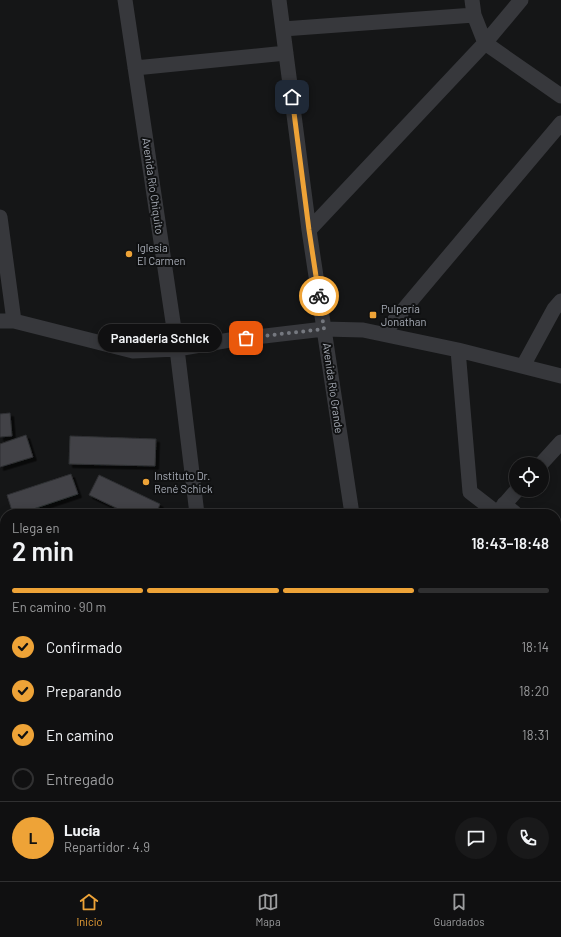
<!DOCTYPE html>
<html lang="es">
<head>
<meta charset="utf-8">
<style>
	:root { --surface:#101011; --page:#19191a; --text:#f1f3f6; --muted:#9c9d9f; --line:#303031; --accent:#eea337 }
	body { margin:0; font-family:Barlow,sans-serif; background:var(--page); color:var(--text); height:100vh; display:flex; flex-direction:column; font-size:15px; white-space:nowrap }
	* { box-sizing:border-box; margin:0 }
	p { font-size:13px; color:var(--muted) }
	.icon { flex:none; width:22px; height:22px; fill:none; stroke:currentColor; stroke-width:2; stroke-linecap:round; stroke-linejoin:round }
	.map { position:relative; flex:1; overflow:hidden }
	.side { position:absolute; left:0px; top:509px; width:561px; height:372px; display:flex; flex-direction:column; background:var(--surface); border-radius:16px 16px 0 0; box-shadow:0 2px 10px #0003,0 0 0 1px var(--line) }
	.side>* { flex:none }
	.controls { position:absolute; left:509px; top:457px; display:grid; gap:8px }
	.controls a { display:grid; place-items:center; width:40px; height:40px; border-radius:50%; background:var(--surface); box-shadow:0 2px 10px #0003,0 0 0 1px var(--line); font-size:20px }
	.pin { position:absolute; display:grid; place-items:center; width:34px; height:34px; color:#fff; margin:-17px; border-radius:8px; box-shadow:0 2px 6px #0006 }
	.courier { position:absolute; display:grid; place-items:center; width:40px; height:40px; margin:-20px; border:3px solid #eea337; border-radius:50%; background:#fff; color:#222; box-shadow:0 1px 5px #0007 }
	.bubble { position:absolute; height:28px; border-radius:14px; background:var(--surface); box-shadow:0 2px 10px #0003,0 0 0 1px var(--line); font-size:13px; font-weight:600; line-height:28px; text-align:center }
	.summary em { font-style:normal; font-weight:600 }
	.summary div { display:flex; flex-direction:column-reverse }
	.summary { display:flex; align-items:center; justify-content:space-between; height:68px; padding:0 12px }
	h1 { font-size:26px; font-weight:600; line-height:30px }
	.bar { display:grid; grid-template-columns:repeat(4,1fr); gap:6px 4px; align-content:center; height:48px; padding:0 12px }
	.bar i { height:5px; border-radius:3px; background:var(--line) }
	.bar .selected { background:var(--accent) }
	.bar p { grid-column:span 4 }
	.line { display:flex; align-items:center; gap:10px; padding:0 12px; border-top:1px solid var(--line) }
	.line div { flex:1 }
	.round { display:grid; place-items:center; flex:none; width:42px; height:42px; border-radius:21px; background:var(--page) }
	ol { padding:0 12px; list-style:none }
	li { display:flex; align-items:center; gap:12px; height:44px }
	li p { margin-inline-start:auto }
	li .icon { padding:4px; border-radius:50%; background:var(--accent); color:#111; stroke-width:4 }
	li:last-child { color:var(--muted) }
	li i { width:22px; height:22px; border:2px solid var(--line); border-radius:50% }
	.menu { display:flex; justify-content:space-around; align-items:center; height:56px; border-top:1px solid var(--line); background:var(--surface); font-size:11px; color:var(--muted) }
	.menu a { display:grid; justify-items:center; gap:2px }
	.menu .selected { color:var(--accent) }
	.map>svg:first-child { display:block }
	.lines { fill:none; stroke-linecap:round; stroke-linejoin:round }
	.stream { stroke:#2c353b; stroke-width:4.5 }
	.building { fill:#424347; stroke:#2f3033; filter:url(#shadow) }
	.minor { stroke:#37383c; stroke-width:15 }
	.done { stroke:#75787f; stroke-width:4; stroke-dasharray:0 7.2 }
	.route { stroke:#eea337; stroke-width:5 }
	.poi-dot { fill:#eea337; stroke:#101112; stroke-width:1.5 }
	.labels { text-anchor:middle; stroke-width:4; stroke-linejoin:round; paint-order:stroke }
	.street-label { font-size:11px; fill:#a8adb7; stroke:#101112 }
	.poi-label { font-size:11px; fill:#a8adb7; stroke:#101112; text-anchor:start }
</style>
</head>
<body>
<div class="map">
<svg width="561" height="881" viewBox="0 0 561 881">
	<defs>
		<filter id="shadow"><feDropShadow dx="3.5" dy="3.5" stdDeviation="0" flood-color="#0009"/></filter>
	</defs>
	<rect width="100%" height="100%" fill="#151617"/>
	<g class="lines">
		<path class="stream" d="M 0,782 L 5,785
			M 127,876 L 133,881"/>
	</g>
	<path class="building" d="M 10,413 L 12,436 L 0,437 L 0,414 Z
		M 26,435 L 33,457 L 0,467 L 0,444 Z
		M 70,436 L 156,439 L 155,466 L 69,464 Z
		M 71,474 L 78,494 L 18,514 L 13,514 L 7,495 Z
		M 99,475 L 160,504 L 156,514 L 129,514 L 89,495 Z
		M 5,632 L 5,665 L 0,661 L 0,639 Z"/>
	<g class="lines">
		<path class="minor" d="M 125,0 L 177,349 L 197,514
			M 279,0 L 309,230 L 352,514
			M 472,0 L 474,15 L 485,43 L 561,96
			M 283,29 L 474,15
			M 135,68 L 286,53
			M 0,217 L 14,321
			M 309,230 L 485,43 L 521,0
			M 0,321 L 14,321 L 133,351 L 177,349 L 230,340 L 324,329 L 363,330 L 458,350 L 561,376
			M 383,334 L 561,123
			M 458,350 L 470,492 L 497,513 L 517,490
			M 523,366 L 554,309 L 561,301
			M 541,464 L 561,442
			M 504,504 L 516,514
			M 556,539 L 561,539
			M 0,679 L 5,682
			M 556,681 L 561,682
			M 556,815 L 561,816
			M 250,876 L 255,881
			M 459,876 L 464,881"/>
	</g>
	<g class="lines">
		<path class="done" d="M 246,338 L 324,329 L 319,296"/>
		<path class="route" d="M 292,97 L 309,230 L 319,296"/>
	</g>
	<g class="poi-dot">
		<circle cx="129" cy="254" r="4"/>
		<rect x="369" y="311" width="8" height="8" rx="2"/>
		<circle cx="146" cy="482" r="4"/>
	</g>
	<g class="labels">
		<g class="street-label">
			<text transform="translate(153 186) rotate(82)" y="4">Avenida Río Chiquito</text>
			<text transform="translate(333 388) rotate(82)" y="4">Avenida Río Grande</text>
		</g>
		<g class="poi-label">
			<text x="137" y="252">Iglesia<tspan x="137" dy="13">El Carmen</tspan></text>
			<text x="381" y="313">Pulpería<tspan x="381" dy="13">Jonathan</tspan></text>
			<text x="154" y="480">Instituto Dr.<tspan x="154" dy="13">René Schick</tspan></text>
		</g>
	</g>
</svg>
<div class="controls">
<a><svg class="icon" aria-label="locate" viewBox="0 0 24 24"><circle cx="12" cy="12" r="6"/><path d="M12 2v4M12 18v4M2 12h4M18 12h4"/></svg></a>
</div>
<div class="pin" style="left:246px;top:338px;background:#ea580c"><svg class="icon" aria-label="bag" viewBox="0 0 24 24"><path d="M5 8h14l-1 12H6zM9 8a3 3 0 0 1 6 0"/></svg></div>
<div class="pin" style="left:292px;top:97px;background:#1f2937"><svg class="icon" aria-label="home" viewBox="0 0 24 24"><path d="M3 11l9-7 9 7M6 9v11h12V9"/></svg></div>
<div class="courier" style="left:319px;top:296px"><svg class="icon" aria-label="bike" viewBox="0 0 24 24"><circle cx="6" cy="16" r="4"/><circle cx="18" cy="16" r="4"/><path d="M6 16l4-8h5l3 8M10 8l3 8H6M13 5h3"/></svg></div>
<div class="bubble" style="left:98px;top:324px;width:124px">Panadería Schick</div>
<section class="side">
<div class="summary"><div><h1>2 min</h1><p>Llega en</p></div><em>18:43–18:48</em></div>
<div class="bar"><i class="selected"></i><i class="selected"></i><i class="selected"></i><i></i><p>En camino · 90 m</p></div>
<ol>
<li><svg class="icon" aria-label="check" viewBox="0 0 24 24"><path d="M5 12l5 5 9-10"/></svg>Confirmado<p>18:14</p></li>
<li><svg class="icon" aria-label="check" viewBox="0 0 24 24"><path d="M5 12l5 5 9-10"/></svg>Preparando<p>18:20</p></li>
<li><svg class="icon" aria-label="check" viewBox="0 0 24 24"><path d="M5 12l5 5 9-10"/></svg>En camino<p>18:31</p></li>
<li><i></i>Entregado</li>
</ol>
<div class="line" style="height:72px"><b class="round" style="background:var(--accent);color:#111">L</b><div><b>Lucía</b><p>Repartidor · 4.9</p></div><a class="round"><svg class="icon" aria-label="chat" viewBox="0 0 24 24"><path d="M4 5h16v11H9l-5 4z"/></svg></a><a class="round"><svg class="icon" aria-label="phone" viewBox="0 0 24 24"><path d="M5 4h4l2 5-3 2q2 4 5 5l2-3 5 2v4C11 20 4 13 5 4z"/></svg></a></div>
</section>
</div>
<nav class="menu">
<a class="selected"><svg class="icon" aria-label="home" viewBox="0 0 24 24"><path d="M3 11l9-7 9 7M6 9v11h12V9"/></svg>Inicio</a>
<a><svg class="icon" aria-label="map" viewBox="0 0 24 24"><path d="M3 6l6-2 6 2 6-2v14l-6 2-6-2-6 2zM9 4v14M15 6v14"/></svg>Mapa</a>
<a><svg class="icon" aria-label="saved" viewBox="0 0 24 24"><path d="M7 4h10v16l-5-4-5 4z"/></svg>Guardados</a>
</nav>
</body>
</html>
